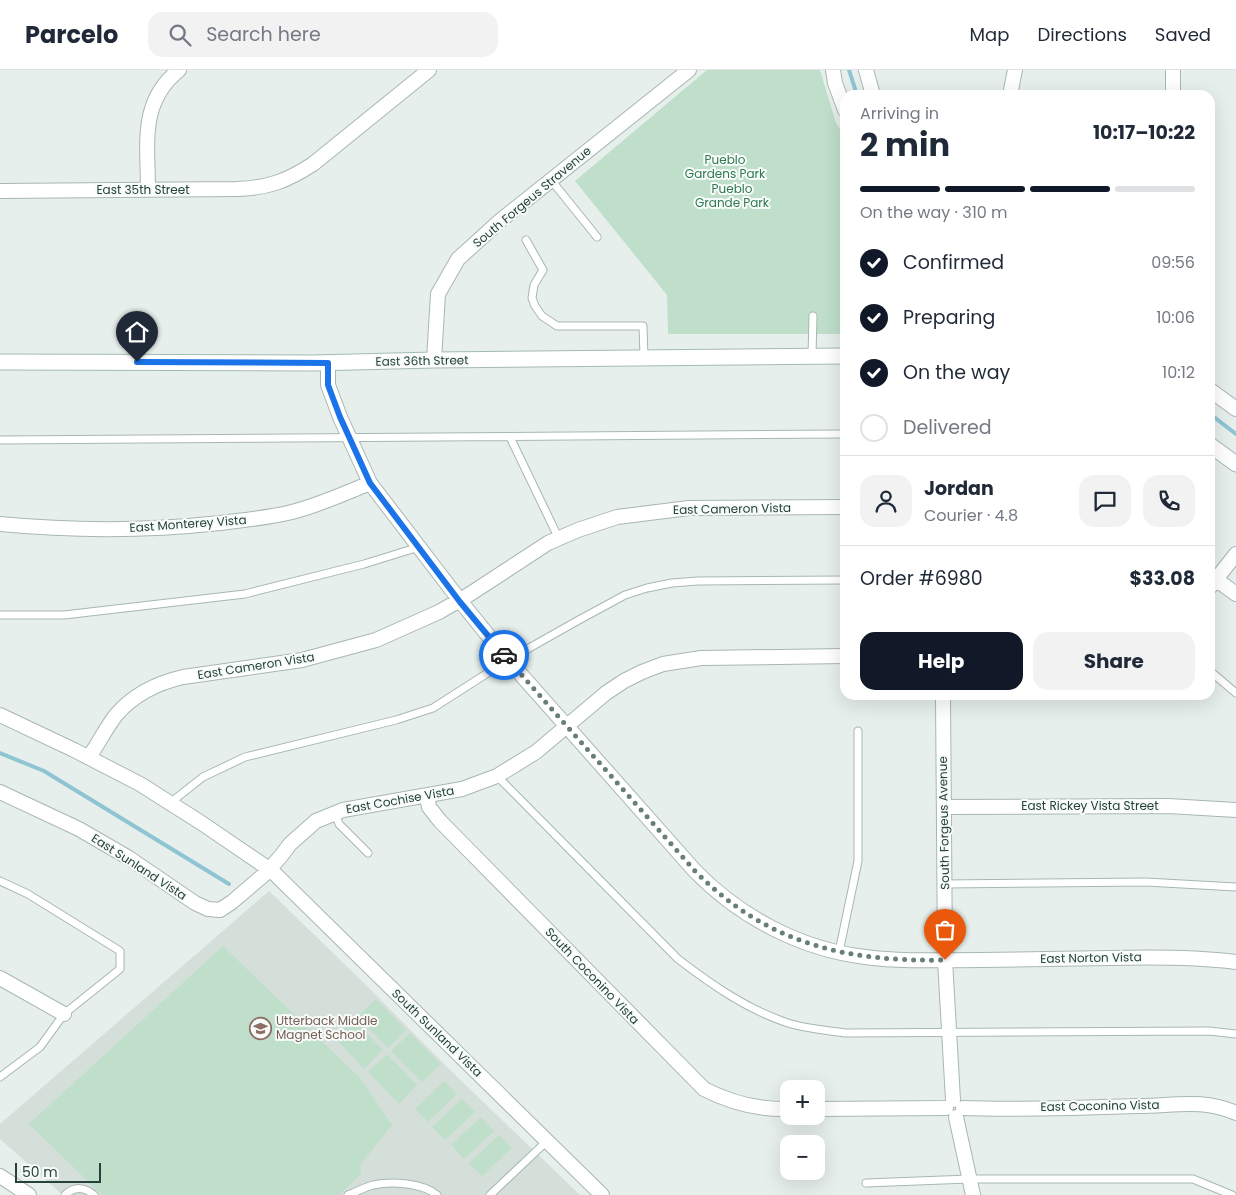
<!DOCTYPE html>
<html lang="en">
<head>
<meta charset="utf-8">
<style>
	:root { --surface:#fff; --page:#f2f2f3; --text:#1f2937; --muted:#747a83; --line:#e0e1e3; --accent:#111827 }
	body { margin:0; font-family:Poppins,sans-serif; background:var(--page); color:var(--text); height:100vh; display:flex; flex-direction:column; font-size:19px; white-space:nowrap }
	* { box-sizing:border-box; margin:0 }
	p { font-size:16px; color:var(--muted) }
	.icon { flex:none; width:28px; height:28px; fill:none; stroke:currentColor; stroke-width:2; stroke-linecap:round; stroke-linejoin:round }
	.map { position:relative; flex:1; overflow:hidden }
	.sheet { position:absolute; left:840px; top:20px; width:375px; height:610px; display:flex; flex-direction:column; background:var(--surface); border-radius:15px; box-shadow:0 5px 20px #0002 }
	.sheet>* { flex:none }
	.fabs { position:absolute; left:780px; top:1010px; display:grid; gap:10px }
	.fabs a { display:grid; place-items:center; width:45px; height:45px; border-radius:10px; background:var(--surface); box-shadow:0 5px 20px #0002; font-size:25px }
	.scale { position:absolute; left:15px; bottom:12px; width:86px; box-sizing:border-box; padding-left:5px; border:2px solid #24413b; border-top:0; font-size:14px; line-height:18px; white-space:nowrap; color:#24413b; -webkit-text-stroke:4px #f7fbf9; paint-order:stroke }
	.pin { position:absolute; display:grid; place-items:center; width:42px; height:42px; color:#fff; margin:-51px -21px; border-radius:50% 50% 50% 0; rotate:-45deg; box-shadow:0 0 5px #0007 }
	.pin .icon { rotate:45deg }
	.courier { position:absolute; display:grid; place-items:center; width:50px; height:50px; margin:-25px; border:4px solid #1a73e8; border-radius:50%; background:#fff; color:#222; box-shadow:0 1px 6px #0007 }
	.headline em { font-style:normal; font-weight:700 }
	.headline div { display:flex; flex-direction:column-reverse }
	.headline { display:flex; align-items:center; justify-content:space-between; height:85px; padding:0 20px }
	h1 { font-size:32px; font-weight:700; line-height:38px }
	.bar { display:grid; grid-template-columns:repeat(4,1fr); gap:8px 5px; align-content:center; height:60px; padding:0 20px }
	.bar i { height:6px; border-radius:4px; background:var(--line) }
	.bar .current { background:var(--accent) }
	.bar p { grid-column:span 4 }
	.line { display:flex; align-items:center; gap:12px; padding:0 20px; border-top:1px solid var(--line) }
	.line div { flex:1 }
	.round { display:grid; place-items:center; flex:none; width:52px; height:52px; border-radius:15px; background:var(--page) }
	ol { padding:0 20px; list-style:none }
	li { display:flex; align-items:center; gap:15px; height:55px }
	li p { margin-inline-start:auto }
	li .icon { padding:5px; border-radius:50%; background:var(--accent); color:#fff; stroke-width:4 }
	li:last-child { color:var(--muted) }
	li i { width:28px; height:28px; border:2px solid var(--line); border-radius:50% }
	.action { display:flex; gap:10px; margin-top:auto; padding:10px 20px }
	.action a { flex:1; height:58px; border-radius:15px; background:var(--accent); color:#fff; font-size:20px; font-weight:700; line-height:58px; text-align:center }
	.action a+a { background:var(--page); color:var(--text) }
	header { display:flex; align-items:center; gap:30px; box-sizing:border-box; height:70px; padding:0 25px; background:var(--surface); border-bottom:1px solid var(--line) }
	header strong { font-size:24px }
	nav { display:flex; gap:28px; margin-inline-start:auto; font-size:18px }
	.search { width:350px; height:45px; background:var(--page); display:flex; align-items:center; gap:12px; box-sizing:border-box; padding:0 18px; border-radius:15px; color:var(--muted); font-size:19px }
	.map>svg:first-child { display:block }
	.built { fill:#d4dfda }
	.green { fill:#bfdfca }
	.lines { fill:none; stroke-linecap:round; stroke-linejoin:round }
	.stream { stroke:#8fc4d3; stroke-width:4 }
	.lane-casing { stroke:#a8b7b3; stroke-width:9 }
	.street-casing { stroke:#a8b7b3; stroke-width:16 }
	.secondary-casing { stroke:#a4bab4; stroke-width:17 }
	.lane { stroke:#fff; stroke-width:7 }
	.street { stroke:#fff; stroke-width:14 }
	.secondary { stroke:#fff; stroke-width:15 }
	.done { stroke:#687e79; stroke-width:5; stroke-dasharray:0 9 }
	.route { stroke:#1a73e8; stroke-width:6 }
	.labels { text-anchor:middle; stroke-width:4; stroke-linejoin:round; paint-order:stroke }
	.park-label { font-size:12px; fill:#2e7950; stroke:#f7fbf9 }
	.street-label { font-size:12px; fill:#24413b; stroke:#f7fbf9 }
	.education-label { font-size:12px; fill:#785e54; stroke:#f7fbf9; text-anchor:start }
</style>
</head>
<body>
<header>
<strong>Parcelo</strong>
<div class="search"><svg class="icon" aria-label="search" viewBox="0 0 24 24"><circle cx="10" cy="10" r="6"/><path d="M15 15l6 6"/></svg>Search here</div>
<nav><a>Map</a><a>Directions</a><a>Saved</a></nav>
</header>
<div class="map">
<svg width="1236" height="1125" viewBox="0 0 1236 1125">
	<rect width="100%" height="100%" fill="#e6efeb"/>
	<path class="built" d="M 269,821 L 371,920 L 447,997 L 580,1125 L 63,1125 L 0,1069 L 0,1054 Z"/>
	<path class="green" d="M 707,0 L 820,0 L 836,53 L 845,67 L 845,264 L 668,264 L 667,225 L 575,111 Z
		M 223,876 L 361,1009 L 392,1055 L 360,1095 L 361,1104 L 339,1125 L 102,1125 L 29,1054 Z
		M 376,929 L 406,960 L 388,978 L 357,947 Z
		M 353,949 L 383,980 L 364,999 L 334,967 Z
		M 410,963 L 441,994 L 422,1012 L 391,981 Z
		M 387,984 L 417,1015 L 399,1034 L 368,1002 Z
		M 444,1011 L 457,1024 L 428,1052 L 415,1039 Z
		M 462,1029 L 475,1042 L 445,1070 L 432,1057 Z
		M 481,1047 L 494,1061 L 464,1089 L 451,1075 Z
		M 499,1065 L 512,1078 L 482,1106 L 469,1093 Z"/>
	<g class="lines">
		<path class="stream" d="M 849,0 L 857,25
			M 1210,344 L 1236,364
			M 0,683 L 44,701 L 229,814"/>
		<defs>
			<path id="lane" d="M 551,110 L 597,167
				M 526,170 L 543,200 L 534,215 L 532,228 L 535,236 L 542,246 L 557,256 L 643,256 L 644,288
				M 812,286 L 813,246
				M 510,367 L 559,469
				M 0,370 L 845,364
				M 0,545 L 64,545 L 245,524 L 364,494 L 419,477
				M 1210,601 L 1236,623
				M 497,706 L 678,889 C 712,915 748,940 788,953 C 806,959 826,960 845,963 L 1209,961 L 1236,964
				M 170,733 L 203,707 L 245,687 L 396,650 L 433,638 L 508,590 L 577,551 L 625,525 L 647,518 L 672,513 L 698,511 L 845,510
				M 335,743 L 339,754 L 368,783
				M 0,811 L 28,824 L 120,881 L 120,899 L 64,944 L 40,977 L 0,1007
				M 944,814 L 1146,812 L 1236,817
				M 839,882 L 858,791 L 858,661
				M 866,1113 L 969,1109 L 1193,1109 L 1232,1125
				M 65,1125 C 74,1116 85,1117 94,1125
				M 348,1125 C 356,1122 365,1117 373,1115 C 392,1111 423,1113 437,1125
				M 490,1125 L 547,1071"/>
			<path id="street" d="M 833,0 L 835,13 L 845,40
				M 866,0 L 873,25
				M 1173,0 L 1173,25
				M 1010,25 L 1015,0
				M 148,120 C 148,74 139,32 179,0
				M 0,121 L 237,119 C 268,118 287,111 313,94 L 429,0
				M 434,290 L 438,224 L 458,189 L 501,150 L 689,0
				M 328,293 L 328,315 L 340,347 L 370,413 L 461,532 L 508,590 L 695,801 C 740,847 800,879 865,887 C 903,892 943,890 982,890 C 1025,889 1068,889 1111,888 C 1153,887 1195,887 1236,892
				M 1210,320 L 1236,339
				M 0,454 C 73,461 147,461 220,453 C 244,450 268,448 292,442 C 319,435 344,424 370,413
				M 1217,510 L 1236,524
				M 1210,517 L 1236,484
				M 943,625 L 945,890 L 953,1030
				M 0,645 L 74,680 L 140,714 L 200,752 L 272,801 L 602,1125
				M 89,687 C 98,674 106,658 116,645 C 134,624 157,613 183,607 L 302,590 L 376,570 L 439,542 L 470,524 L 548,473 L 578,460 L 617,447 L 689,438 L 845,437
				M 0,722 L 79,759 L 129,788 L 195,833 L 208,839 L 220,840 L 232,832 L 266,803 L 281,786 L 290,774 L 316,751 L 343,740 L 462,719 L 497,706 L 536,682 L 606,623 L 624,611 L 642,602 L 663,594 L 701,588 L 845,586
				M 427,726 L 429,737 L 440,751 L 704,1019 C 731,1033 758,1040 789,1039
				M 944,737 L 1168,736 L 1236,740
				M 0,908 L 64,944
				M 963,1038 C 1021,1040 1080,1038 1138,1036 C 1173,1036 1203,1028 1236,1043
				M 816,1039 L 946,1038
				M 956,1047 L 973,1125
				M 0,1106 L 29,1125"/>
			<path id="secondary" d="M 0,292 L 313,293 L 434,290 L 845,286
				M 1210,375 L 1236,394"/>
		</defs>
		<use href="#lane" class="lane-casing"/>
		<use href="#street" class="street-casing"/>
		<use href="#secondary" class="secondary-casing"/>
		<use href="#lane" class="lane"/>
		<use href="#street" class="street"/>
		<use href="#secondary" class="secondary"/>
	</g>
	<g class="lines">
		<path class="done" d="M 504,585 L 695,801 C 767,874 846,892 945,890"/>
		<path class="route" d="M 137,292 L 328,293 L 328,315 L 340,347 L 370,413 L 460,532 L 504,585"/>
	</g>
	<defs>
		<symbol id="school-ring" viewBox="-11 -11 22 22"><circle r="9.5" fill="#f7fbf9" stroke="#8d6e63" stroke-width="1.5"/><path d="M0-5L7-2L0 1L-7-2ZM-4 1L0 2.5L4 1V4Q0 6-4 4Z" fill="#8d6e63"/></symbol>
	</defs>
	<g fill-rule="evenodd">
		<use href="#school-ring" x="248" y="946" width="25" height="25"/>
	</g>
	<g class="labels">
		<g class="park-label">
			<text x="725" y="94">Pueblo<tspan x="725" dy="14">Gardens Park</tspan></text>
			<text x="732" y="123">Pueblo<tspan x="732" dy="14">Grande Park</tspan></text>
		</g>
		<g class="street-label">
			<text x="143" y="124">East 35th Street</text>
			<text transform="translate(532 127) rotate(-40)" y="4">South Forgeus Stravenue</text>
			<text transform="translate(422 291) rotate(-1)" y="4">East 36th Street</text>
			<text transform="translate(732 439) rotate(-1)" y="4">East Cameron Vista</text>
			<text transform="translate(188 454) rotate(-4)" y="4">East Monterey Vista</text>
			<text transform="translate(256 596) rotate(-9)" y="4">East Cameron Vista</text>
			<text transform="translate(400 730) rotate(-10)" y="4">East Cochise Vista</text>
			<text x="1090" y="740">East Rickey Vista Street</text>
			<text transform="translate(944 753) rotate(-91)" y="4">South Forgeus Avenue</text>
			<text transform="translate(139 797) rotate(33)" y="4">East Sunland Vista</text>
			<text transform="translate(1091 888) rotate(-1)" y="4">East Norton Vista</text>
			<text transform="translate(592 906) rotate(46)" y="4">South Coconino Vista</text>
			<text transform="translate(437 963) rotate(44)" y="4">South Sunland Vista</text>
			<text transform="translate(1100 1036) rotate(-1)" y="4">East Coconino Vista</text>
		</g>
		<g class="education-label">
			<text x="276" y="955">Utterback Middle<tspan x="276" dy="14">Magnet School</tspan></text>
		</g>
	</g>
</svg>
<div class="fabs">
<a>+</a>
<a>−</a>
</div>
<div class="scale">50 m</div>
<div class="pin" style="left:945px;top:890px;background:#ea580c"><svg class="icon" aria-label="bag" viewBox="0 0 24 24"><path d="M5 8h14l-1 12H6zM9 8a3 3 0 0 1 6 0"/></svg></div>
<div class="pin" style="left:137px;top:292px;background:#1f2937"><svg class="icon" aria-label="home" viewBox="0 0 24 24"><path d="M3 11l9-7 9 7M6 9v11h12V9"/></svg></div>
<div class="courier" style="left:504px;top:585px"><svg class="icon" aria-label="car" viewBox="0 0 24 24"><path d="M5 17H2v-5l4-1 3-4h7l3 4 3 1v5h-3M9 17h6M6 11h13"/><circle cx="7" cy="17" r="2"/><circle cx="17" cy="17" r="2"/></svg></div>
<section class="sheet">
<div class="headline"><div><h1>2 min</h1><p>Arriving in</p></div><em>10:17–10:22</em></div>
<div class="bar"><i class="current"></i><i class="current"></i><i class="current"></i><i></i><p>On the way · 310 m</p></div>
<ol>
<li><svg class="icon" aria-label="check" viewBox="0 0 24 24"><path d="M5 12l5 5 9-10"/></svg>Confirmed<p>09:56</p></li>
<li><svg class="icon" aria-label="check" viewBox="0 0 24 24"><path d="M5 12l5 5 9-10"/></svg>Preparing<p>10:06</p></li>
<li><svg class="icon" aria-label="check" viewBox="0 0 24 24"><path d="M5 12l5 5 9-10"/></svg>On the way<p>10:12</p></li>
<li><i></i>Delivered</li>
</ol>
<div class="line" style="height:90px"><a class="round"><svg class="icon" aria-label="person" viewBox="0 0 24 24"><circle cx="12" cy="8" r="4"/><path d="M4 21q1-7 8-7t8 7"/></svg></a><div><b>Jordan</b><p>Courier · 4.8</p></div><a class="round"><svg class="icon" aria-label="chat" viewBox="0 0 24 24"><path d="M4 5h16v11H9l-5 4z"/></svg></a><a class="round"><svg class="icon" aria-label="phone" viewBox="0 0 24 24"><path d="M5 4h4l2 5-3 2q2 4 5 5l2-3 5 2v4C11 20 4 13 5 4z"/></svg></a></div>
<div class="line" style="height:65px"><div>Order #6980</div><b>$33.08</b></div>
<div class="action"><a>Help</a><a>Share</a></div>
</section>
</div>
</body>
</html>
